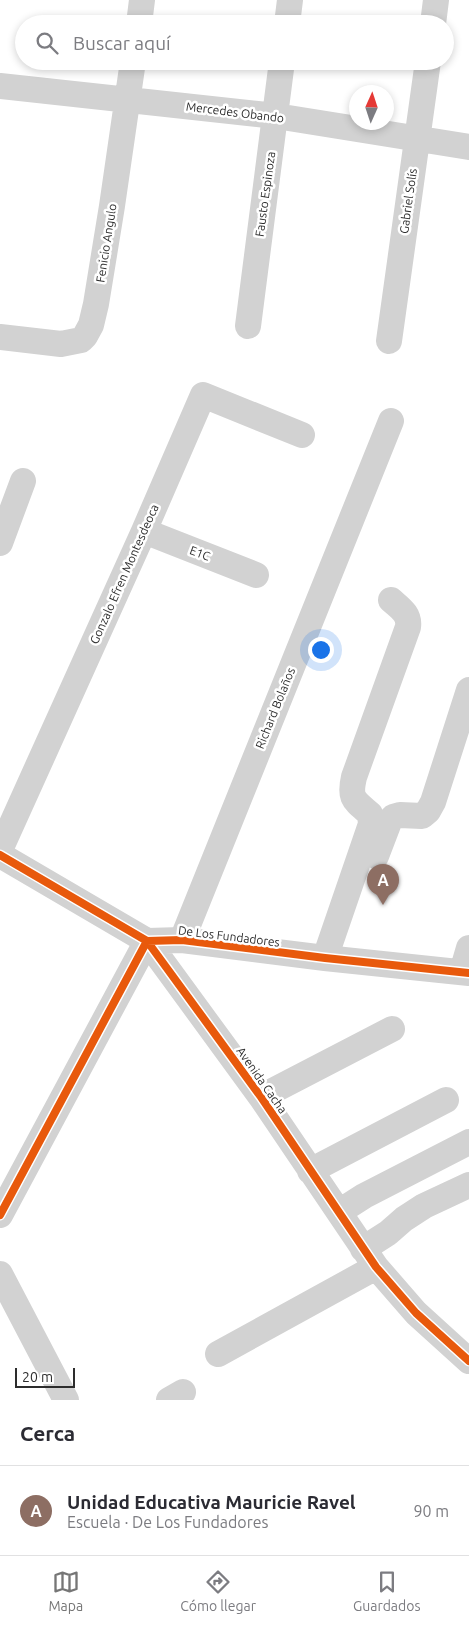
<!DOCTYPE html>
<html lang="es">
<meta charset="utf-8">
<style>
body{margin:0;font-family:Ubuntu,sans-serif;background:#f2f2f3;color:#2b2b33}
.compass{position:absolute;left:349px;top:85px;width:45px;height:45px;border-radius:50%;background:#fff;box-shadow:0 2px 8px #0003;rotate:3deg}
.scale{position:absolute;left:15px;bottom:12px;width:60px;box-sizing:border-box;padding-left:5px;border:2px solid #2d2d2d;border-top:0;font-size:14px;line-height:18px;white-space:nowrap;color:#2d2d2d;-webkit-text-stroke:4px #fff;paint-order:stroke}
.you{position:absolute;left:320px;top:649px;width:18px;height:18px;margin:-12px;border:4px solid #fff;border-radius:50%;background:#1a73e8;box-shadow:0 0 0 8px #1a73e833}
.badge{display:grid;place-items:center;width:32px;height:32px;border-radius:50%;background:#767676;color:#fff;font-size:16px;font-weight:700}
.pin{position:absolute;translate:-50% -41px;filter:drop-shadow(0 1px 2px #0008)}
.pin::after{content:'';position:absolute;top:26px;width:18px;height:15px;background:inherit;clip-path:polygon(0 0,100% 0,50% 100%)}
.list{margin:0;padding:0;list-style:none}
h2{display:flex;justify-content:space-between;align-items:center;height:65px;margin:0;padding:0 20px;font-size:21px}
h2 small{font-size:16px;font-weight:400;color:#7c7c81}
.list li{display:grid;grid-template-columns:32px 1fr auto;gap:15px;align-items:center;box-sizing:border-box;height:90px;padding:0 20px;border-top:1px solid #e1e1e2}
.list b{display:block;font-size:19px;white-space:nowrap}
.list p{margin:0;font-size:16px;white-space:nowrap;color:#7c7c81}
.list em{font-size:16px;font-style:normal;color:#7c7c81}
.icon{flex:none;width:28px;height:28px;fill:none;stroke:currentColor;stroke-width:2;stroke-linecap:round;stroke-linejoin:round}
.map{position:relative;flex:none;width:469px;height:1400px;overflow:hidden}
.search{position:absolute;background:#fff;box-shadow:0 2px 8px #0003;left:15px;right:15px;top:15px;height:55px;display:flex;align-items:center;gap:12px;box-sizing:border-box;padding:0 18px;border-radius:28px;color:#7c7c81;font-size:19px}
.sheet{height:155px;background:#fff}
nav{display:flex;justify-content:space-around;align-items:center;box-sizing:border-box;height:70px;border-top:1px solid #e1e1e2;background:#fff;font-size:14px;color:#7c7c81}
nav a{display:grid;justify-items:center;gap:2px}
nav .on{color:#767676}
.map>svg:first-child{display:block}
</style>
<div class="map">
<svg width="469" height="1400" viewBox="0 0 469 1400">
<rect width="100%" height="100%" fill="#fff"/>
<g fill="none" stroke-linecap="round" stroke-linejoin="round">
<path stroke="#d2d2d2" stroke-width="26" d="M 139,24 L 142,0
M 287,24 L 290,0
M 433,24 L 436,0
M 0,86 L 276,116 L 469,147
M 248,326 L 282,61
M 0,337 L 61,344 L 81,340 L 85,336 L 91,325 L 96,304 L 112,206 L 133,61
M 389,341 L 428,61
M 144,531 L 256,575
M 0,543 L 23,481
M 0,850 L 144,531 L 203,395 L 302,435
M 0,855 L 147,941 L 261,1097 L 376,1267 L 416,1313 L 469,1361
M 376,856 L 389,822 L 393,817 L 400,815 L 422,816 L 428,811 L 433,802 L 469,690
M 182,940 L 391,421
M 325,958 L 371,824 L 370,814 C 354,800 349,799 354,777 L 408,627 C 410,614 400,608 391,600
M 462,972 L 469,948
M 261,1097 L 392,1029
M 310,1171 L 446,1100
M 339,1212 L 364,1196 L 469,1142
M 0,1215 L 147,941 L 182,940 L 325,958 L 469,973
M 363,1249 L 388,1233 L 404,1219 L 424,1206 L 469,1185
M 0,1274 L 66,1400
M 218,1354 L 376,1267
M 169,1400 L 183,1392"/>
<g stroke="#fff" stroke-width="11">
<path id="cycleway" d="M 0,855 L 147,941 L 261,1097 L 376,1267 L 416,1313 L 469,1361
M 0,1215 L 147,941 L 182,940 L 325,958 L 469,973"/>
</g>
<use href="#cycleway" stroke="#e8590c" stroke-width="8"/>
</g>
<g text-anchor="middle" dominant-baseline="central" stroke-width="5" stroke-linejoin="round" paint-order="stroke">
<g font-size="12" fill="#2d2d2d" stroke="#fff">
<text transform="translate(235 112) rotate(7)">Mercedes Obando</text>
<text transform="translate(265 194) rotate(-82)">Fausto Espinoza</text>
<text transform="translate(408 201) rotate(-82)">Gabriel Solís</text>
<text transform="translate(106 243) rotate(-81)">Fenicio Angulo</text>
<text transform="translate(200 553) rotate(21)">E1C</text>
<text transform="translate(124 574) rotate(-66)">Gonzalo Efren Montesdeoca</text>
<text transform="translate(275 708) rotate(-68)">Richard Bolaños</text>
<text transform="translate(229 936) rotate(7)">De Los Fundadores</text>
<text transform="translate(262 1080) rotate(55)">Avenida Cacha</text>
</g>
</g>
</svg>
<svg class="compass" viewBox="-18 -18 36 36"><path d="M0-13l5 13h-10z" fill="#e53935"/><path d="M0 13l5-13h-10z" fill="#7c7c81"/></svg>
<div class="scale">20 m</div>
<div class="you"></div>
<div class="pin badge" style="left:383px;top:905px;background:#8d6e63">A</div>
<div class="search"><svg class="icon" aria-label="search" viewBox="0 0 24 24"><circle cx="10" cy="10" r="6"/><path d="M15 15l6 6"/></svg>Buscar aquí</div>
</div>
<section class="sheet">
<h2>Cerca<small></small></h2>
<ul class="list">
<li><span class="badge" style="background:#8d6e63">A</span><div><b>Unidad Educativa Mauricie Ravel</b><p>Escuela · De Los Fundadores</p></div><em>90 m</em></li>
</ul>
</section>
<nav>
<a class="on"><svg class="icon" aria-label="map" viewBox="0 0 24 24"><path d="M3 6l6-2 6 2 6-2v14l-6 2-6-2-6 2zM9 4v14M15 6v14"/></svg>Mapa</a>
<a><svg class="icon" aria-label="directions" viewBox="0 0 24 24"><path d="M12 3l9 9-9 9-9-9zM9 14v-3h6M13 9l2 2-2 2"/></svg>Cómo llegar</a>
<a><svg class="icon" aria-label="saved" viewBox="0 0 24 24"><path d="M7 4h10v16l-5-4-5 4z"/></svg>Guardados</a>
</nav>
